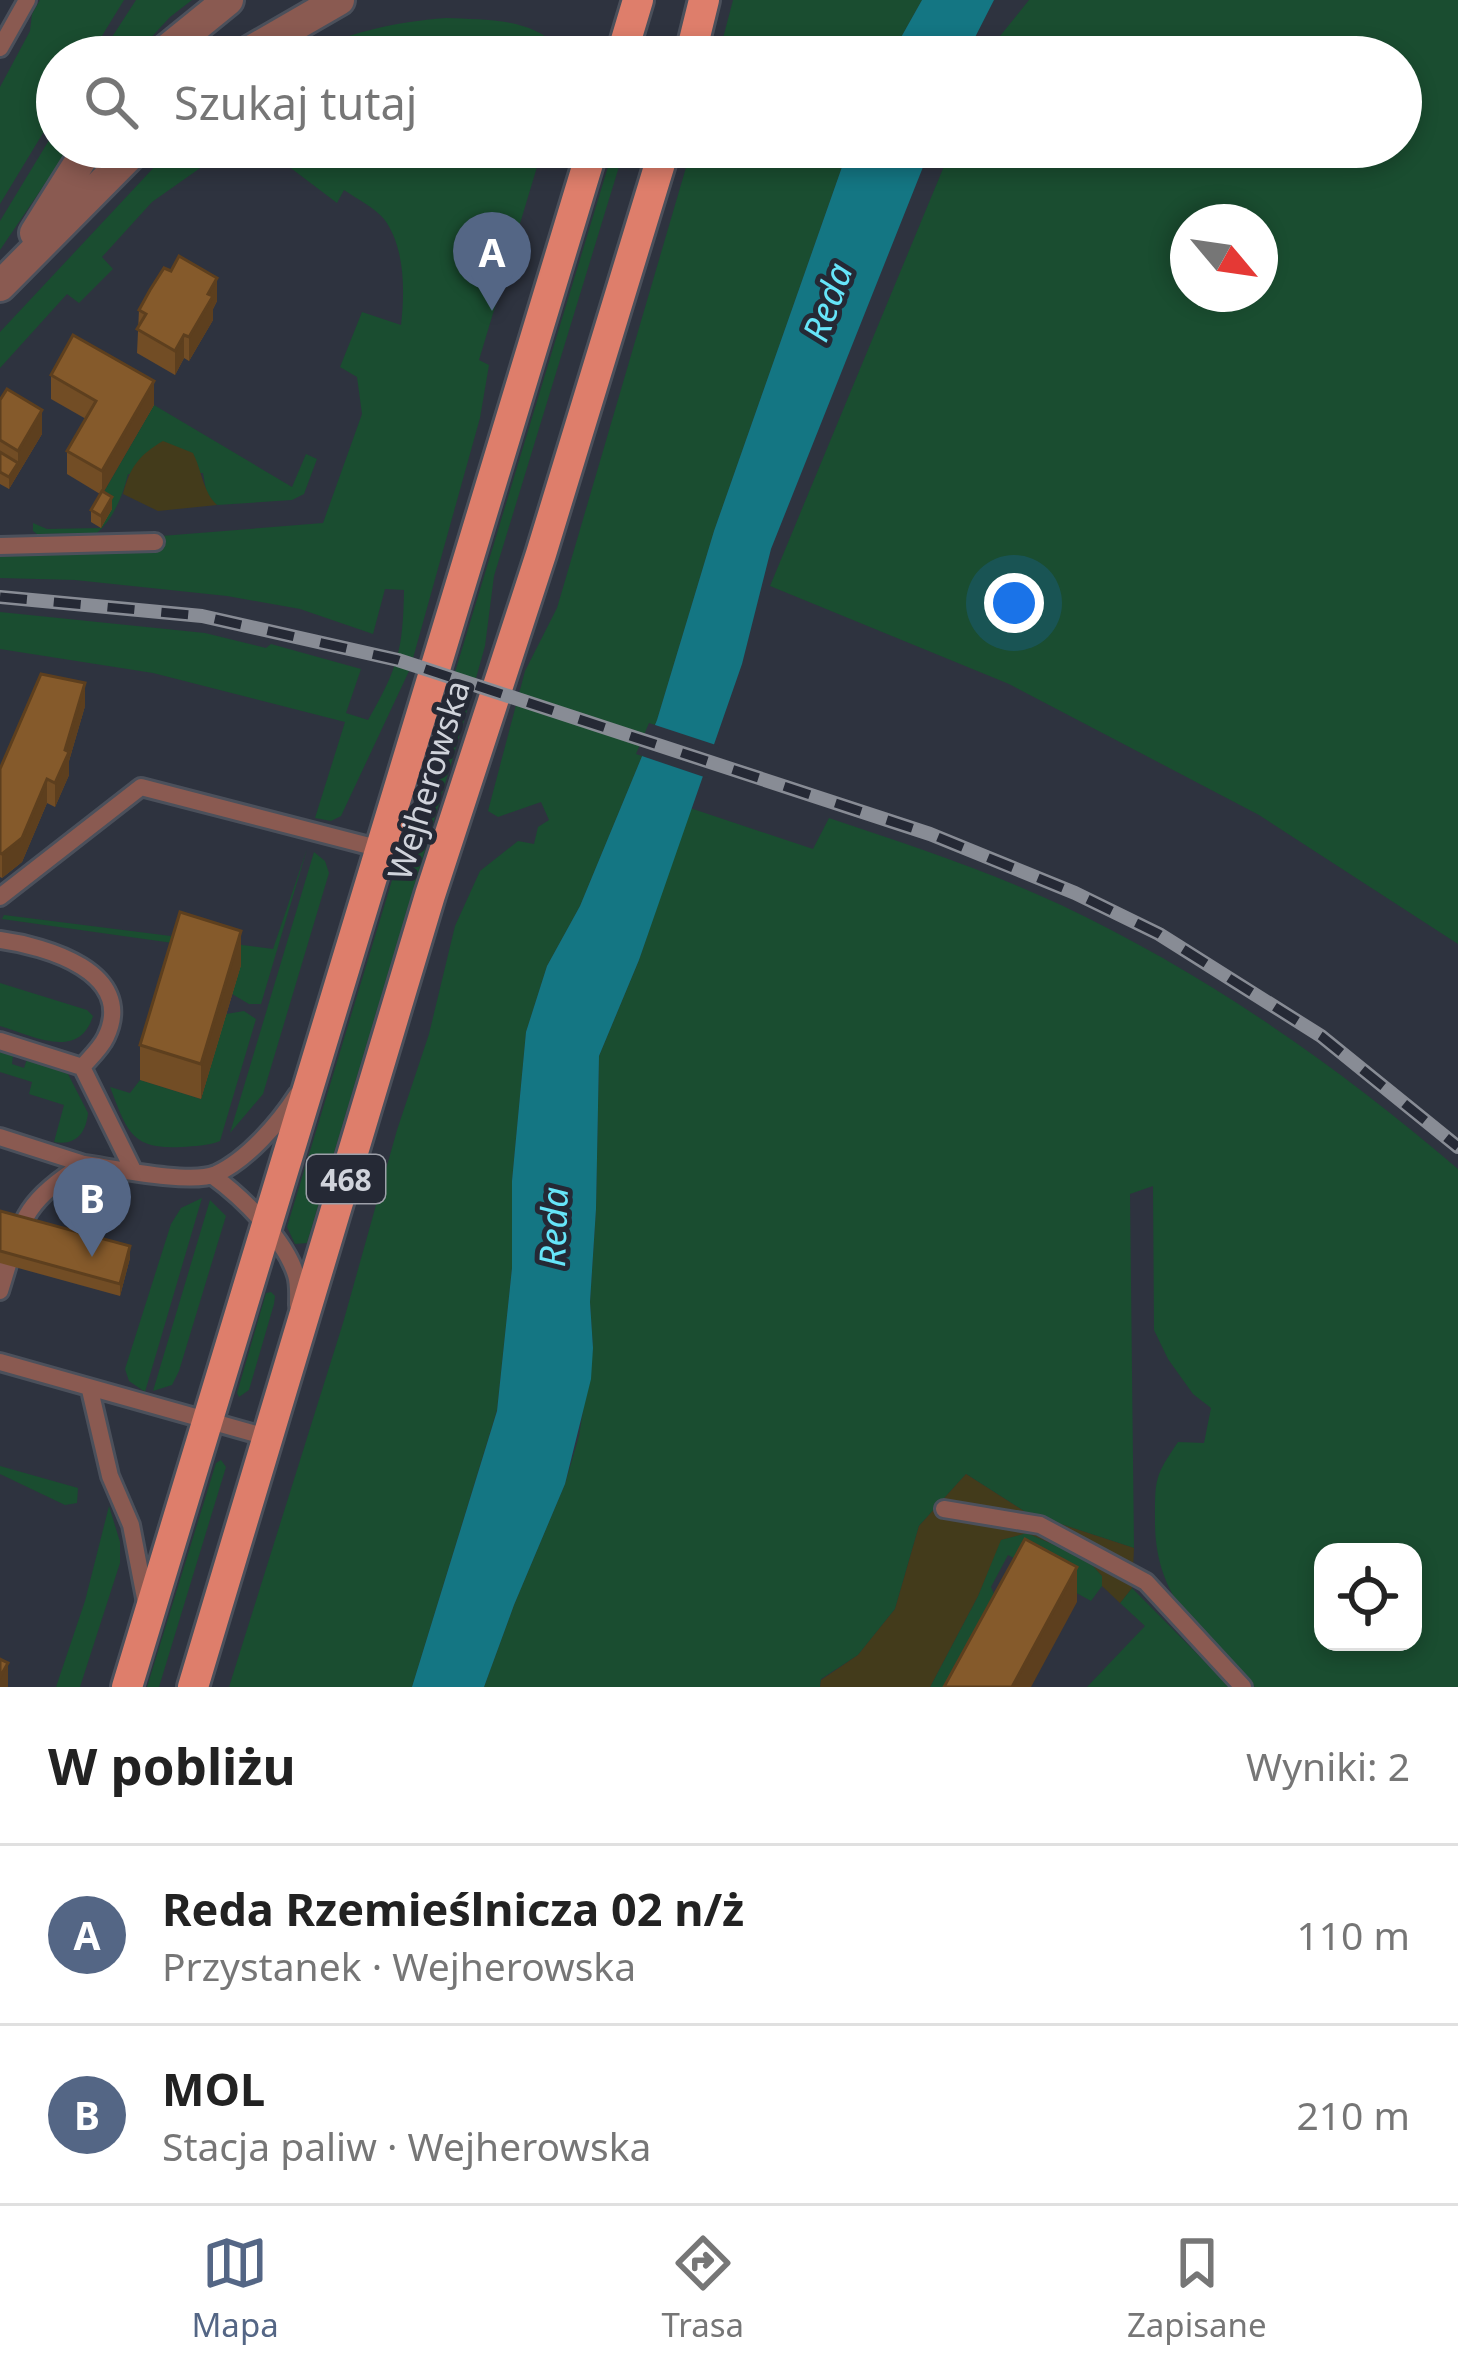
<!DOCTYPE html>
<html lang="pl">
<meta charset="utf-8">
<style>
body{margin:0;font-family:"Noto Sans",sans-serif;background:#f6f6f6;color:#222}
.controls{position:absolute;right:36px;bottom:36px;display:grid;overflow:hidden;border-radius:24px;box-shadow:0 6px 18px #0003}
.controls button{width:108px;height:108px;display:grid;place-items:center;padding:0;border:0;border-bottom:3px solid #e0e0e0;background:#fff;color:#222;font:60px sans-serif}
.compass{position:absolute;left:1170px;top:204px;width:108px;height:108px;border-radius:50%;background:#fff;box-shadow:0 6px 18px #0003;rotate:119deg}
.you{position:absolute;left:1014px;top:603px;width:42px;height:42px;margin:-30px;border:9px solid #fff;border-radius:50%;background:#1a73e8;box-shadow:0 0 0 18px #1a73e833}
.badge{display:grid;place-items:center;width:78px;height:78px;border-radius:50%;background:#546685;color:#fff;font-size:39px;font-weight:700}
.pin{position:absolute;translate:-50% -99px;filter:drop-shadow(0 3px 6px #0008)}
.pin::after{content:'';position:absolute;top:63px;width:42px;height:36px;background:inherit;clip-path:polygon(0 0,100% 0,50% 100%)}
.list{margin:0;padding:0;list-style:none}
h2{display:flex;justify-content:space-between;align-items:center;height:156px;margin:0;padding:0 48px;font-size:51px}
h2 small{font-size:39px;font-weight:400;color:#767676}
.list li{display:grid;grid-template-columns:78px 1fr auto;gap:36px;align-items:center;box-sizing:border-box;height:180px;padding:0 48px;border-top:3px solid #e0e0e0}
.list b{display:block;font-size:45px;white-space:nowrap}
.list p{margin:0;font-size:39px;white-space:nowrap;color:#767676}
.list em{font-size:39px;font-style:normal;color:#767676}
.icon{flex:none;width:66px;height:66px;fill:none;stroke:currentColor;stroke-width:2;stroke-linecap:round;stroke-linejoin:round}
.map{position:relative;flex:none;width:1458px;height:1687px;overflow:hidden}
.search{position:absolute;background:#fff;box-shadow:0 6px 18px #0003;left:36px;right:36px;top:36px;height:132px;display:flex;align-items:center;gap:30px;box-sizing:border-box;padding:0 42px;border-radius:66px;color:#767676;font-size:45px}
.sheet{height:516px;background:#fff}
nav{display:flex;justify-content:space-around;align-items:center;box-sizing:border-box;height:168px;border-top:3px solid #e0e0e0;background:#fff;font-size:33px;color:#767676}
nav a{display:grid;justify-items:center;gap:6px}
nav .on{color:#546685}
.map>svg:first-child{display:block}
</style>
<div class="map">
<svg width="1458" height="1687" viewBox="0 0 1458 1687">
<rect width="100%" height="100%" fill="#2e333f"/>
<path fill="#1a4d30" fill-rule="evenodd" d="M 40,0 L 124,0 L 89,57 L 57,57 L 57,110 L 0,204 L 0,87 L 30,31 L 32,14 Z
M 136,0 L 192,0 L 170,17 L 133,57 L 99,57 Z
M 733,0 L 922,0 L 890,57 L 718,57 Z
M 1029,0 L 1458,0 L 1458,944 L 1259,815 L 1009,684 L 770,586 L 952,147 L 1401,147 L 1401,57 L 989,57 L 996,41 ZM 1260,222 L 1260,294 L 1188,294 L 1188,222 Z
M 446,18 C 488,20 541,17 565,57 L 301,57 C 346,32 395,22 446,18 Z
M 57,127 L 57,147 L 70,147 L 0,250 L 0,221 Z
M 173,147 L 230,147 L 152,202 L 102,257 L 113,269 L 79,303 L 67,294 L 0,368 L 0,332 Z
M 263,147 L 543,147 L 479,360 L 489,365 L 480,418 L 410,669 L 341,816 L 331,821 L 315,818 L 345,722 L 153,673 L 0,649 L 0,612 L 205,633 L 266,648 L 271,644 L 361,669 L 346,713 L 368,720 C 398,668 403,650 404,590 L 385,589 L 373,634 L 300,609 L 227,596 L 75,580 L 0,578 L 0,555 L 160,545 L 161,536 L 323,523 L 362,414 L 357,377 L 340,367 L 362,312 L 401,325 C 405,291 405,247 384,219 C 374,207 357,199 344,190 L 337,203 Z
M 614,147 L 625,147 L 494,576 L 485,646 L 466,714 L 307,1243 L 295,1244 L 287,1227 Z
M 692,147 L 849,147 L 714,531 L 657,720 L 580,906 L 547,966 L 526,1032 L 512,1181 L 512,1268 L 497,1410 L 412,1687 L 229,1687 L 343,1323 L 397,1130 L 429,1034 L 455,926 L 480,871 L 518,841 L 534,844 L 538,827 L 549,820 L 541,802 L 498,817 L 488,811 L 525,671 L 557,608 Z
M 154,405 L 292,487 L 306,454 L 317,459 L 304,494 L 292,500 L 217,505 L 207,496 L 203,473 L 128,474 C 123,495 114,518 97,533 L 37,534 L 33,531 L 33,523 L 47,529 L 101,528 L 102,495 Z
M 690,808 L 813,849 L 829,818 C 907,844 986,870 1061,905 C 1205,973 1338,1066 1458,1169 L 1458,1687 L 1255,1687 C 1202,1634 1154,1600 1155,1519 C 1155,1478 1155,1476 1178,1442 L 1204,1443 L 1211,1408 L 1193,1394 L 1168,1359 L 1154,1330 L 1153,1186 L 1130,1194 L 1134,1548 L 1027,1513 L 966,1474 L 919,1526 L 895,1609 L 858,1655 L 821,1679 L 820,1687 L 484,1687 L 514,1605 L 565,1484 L 579,1436 L 593,1348 L 590,1302 L 596,1209 L 599,1056 L 639,960 ZM 1323,1552 L 1413,1552 L 1413,1642 L 1323,1642 Z
M 307,849 L 261,1004 L 249,1004 L 232,994 L 180,944 L 2,919 L 4,915 L 273,949 Z
M 314,852 L 325,861 L 329,873 L 263,1094 L 230,1133 Z
M 0,983 L 87,1010 L 93,1016 C 79,1061 33,1036 0,1026 Z
M 244,1011 L 256,1019 L 220,1141 C 207,1146 195,1146 182,1147 C 130,1150 127,1130 110,1087 L 130,1093 L 140,1080 L 201,1099 L 226,1014 Z
M 0,1052 L 13,1056 L 12,1064 L 24,1068 L 27,1059 L 68,1074 L 88,1113 C 86,1133 76,1146 54,1142 L 64,1105 L 29,1094 L 32,1082 L 0,1072 Z
M 202,1198 L 145,1392 L 129,1381 L 125,1369 L 171,1224 L 181,1208 Z
M 210,1200 L 226,1216 L 179,1371 L 172,1385 L 153,1391 Z
M 271,1292 L 275,1296 L 274,1304 L 249,1390 L 239,1397 L 237,1393 L 266,1293 Z
M 221,1460 L 226,1467 L 159,1687 L 147,1687 L 216,1463 Z
M 0,1466 L 78,1488 L 77,1503 L 65,1505 L 0,1474 Z
M 109,1506 L 120,1542 L 120,1563 L 80,1687 L 56,1687 L 85,1601 Z
M 1027,1533 L 1087,1559 L 1102,1576 L 1102,1586 L 1091,1601 L 1008,1555 L 991,1587 L 1000,1607 L 953,1687 L 930,1687 L 978,1596 L 1000,1540 Z
M 1132,1588 L 1225,1682 L 1228,1687 L 1087,1687 L 1145,1626 L 1120,1603 Z"/>
<path fill="#433b1b" d="M 163,441 L 193,453 C 202,471 203,492 217,505 L 158,511 L 123,494 C 130,467 139,455 163,441 Z
M 966,1474 L 1027,1513 L 1134,1548 L 1132,1588 L 1120,1603 L 1102,1586 L 1102,1576 L 1087,1559 L 1027,1533 L 1001,1540 L 978,1596 L 930,1687 L 820,1687 L 821,1680 L 858,1655 L 895,1609 L 919,1526 Z"/>
<path fill="#147683" d="M 922,0 L 994,0 L 965,57 L 890,57 Z
M 849,147 L 931,147 L 771,549 L 742,664 L 639,960 L 599,1056 L 596,1209 L 590,1302 L 593,1348 L 591,1379 L 565,1484 L 514,1605 L 484,1687 L 412,1687 L 497,1411 L 512,1268 L 512,1181 L 526,1032 L 547,966 L 580,906 L 657,720 L 714,531 Z"/>
<path fill="#2e333f" d="M 649,723 L 719,746 L 707,778 L 636,754 Z"/>
<g fill="none" stroke-linecap="round" stroke-linejoin="round">
<g stroke="#4b505b" stroke-width="22">
<path id="service" d="M 0,48 L 27,0
M 0,546 L 155,542
M 0,897 L 141,787 L 381,849
M 0,940 C 45,946 137,972 106,1037 C 101,1048 90,1058 82,1067 L 134,1172
M 0,1041 L 82,1067
M 0,1137 L 84,1164
M 213,1176 C 242,1197 285,1239 296,1275 C 299,1284 298,1296 298,1305
M 0,1291 C 21,1224 20,1203 84,1164 C 113,1168 190,1185 216,1174 C 247,1160 279,1123 297,1095
M 0,1362 L 270,1438
M 90,1390 L 110,1476 L 131,1525 L 146,1603
M 944,1509 L 1040,1525 L 1146,1582 L 1243,1687"/>
</g>
<g stroke="#4b505b" stroke-width="36">
<path id="tertiary" d="M 158,57 L 228,0
M 240,57 L 339,0
M 35,233 L 89,147
M 0,286 L 138,147"/>
</g>
<g stroke="#4b505b" stroke-width="36">
<path id="primary" d="M 621,57 L 638,0
M 690,57 L 704,0
M 127,1687 L 593,147
M 193,1687 L 430,895 L 541,554 L 665,147"/>
</g>
<use href="#service" stroke="#8a5a51" stroke-width="16"/>
<use href="#tertiary" stroke="#8a5a51" stroke-width="30"/>
<use href="#primary" stroke="#de7e6b" stroke-width="30"/>
<g stroke="#888c95" stroke-width="14">
<path id="rail" d="M 0,597 L 202,616 L 398,660 L 930,834 L 1075,893 L 1159,934 L 1321,1036 L 1458,1147"/>
</g>
<use href="#rail" stroke="#252935" stroke-width="9" stroke-dasharray="27" stroke-linecap="butt"/>
</g>
<path fill="#724d25" d="M 217,301 L 213,309 L 213,320 L 189,361 L 184,358 L 175,375 L 137,353 L 139,310 Z
M 51,375 L 154,405 L 103,492 L 112,509 L 101,528 L 91,522 L 91,510 L 100,494 L 67,474 L 67,451 L 86,419 L 51,399 Z
M 0,400 L 42,434 L 9,489 L 0,484 Z
M 85,706 L 69,761 L 69,775 L 55,807 L 47,803 L 22,862 L 2,878 L 0,877 L 0,769 Z
M 241,965 L 201,1099 L 140,1080 L 140,1045 Z
M 0,1211 L 130,1258 L 120,1296 L 0,1263 Z"/>
<path fill="#5d3f1e" d="M 217,278 L 217,301 L 213,309 L 213,320 L 189,361 L 189,337 Z
M 184,335 L 184,358 L 175,375 L 175,351 Z
M 154,381 L 154,405 L 102,495 L 102,471 Z
M 42,410 L 42,434 L 9,489 L 9,477 L 18,463 L 18,451 Z
M 112,497 L 112,509 L 101,528 L 101,516 Z
M 85,683 L 85,706 L 69,761 L 69,775 L 55,807 L 55,783 Z
M 47,779 L 47,803 L 22,862 L 2,878 L 2,854 Z
M 241,931 L 241,965 L 201,1099 L 201,1064 Z
M 130,1246 L 130,1258 L 120,1296 L 120,1284 Z
M 1077,1567 L 1077,1602 L 1031,1687 L 1012,1687 Z
M 8,1663 L 8,1687 L 0,1687 L 0,1677 Z"/>
<path fill="#855a2b" stroke="#5d3f1e" stroke-width="3" d="M 179,256 L 217,278 L 208,294 L 213,296 L 189,337 L 184,335 L 175,351 L 137,329 L 146,314 L 139,310 L 150,290 L 164,268 L 171,271 Z
M 73,335 L 154,381 L 102,471 L 67,451 L 96,401 L 51,375 Z
M 7,389 L 42,410 L 18,451 L 0,440 L 0,400 Z
M 0,452 L 18,463 L 9,477 L 0,472 Z
M 102,491 L 112,497 L 101,516 L 91,510 Z
M 41,674 L 85,683 L 65,750 L 69,752 L 55,783 L 47,779 L 22,838 L 2,854 L 0,853 L 0,769 Z
M 180,912 L 241,931 L 201,1064 L 140,1045 Z
M 0,1211 L 130,1246 L 120,1284 L 0,1251 Z
M 1025,1539 L 1077,1567 L 1012,1687 L 944,1687 Z
M 0,1659 L 8,1663 L 0,1677 Z"/>
<g text-anchor="middle" dominant-baseline="central" stroke-width="10" stroke-linejoin="round" paint-order="stroke">
<rect fill="#252935" stroke="#9da0a9" stroke-width="3" x="307" y="1155" width="78" height="48" rx="9"/>
<g font-size="30" font-weight="bold" fill="#d0d3db">
<text x="346" y="1179">468</text>
</g>
<g font-size="33" fill="#d0d3db" stroke="#252935">
<text transform="translate(428 780) rotate(-73)">Wejherowska</text>
</g>
<g font-size="36" font-style="italic" fill="#66e5f9" stroke="#252935">
<text transform="translate(827 302) rotate(-70)">Reda</text>
<text transform="translate(553 1227) rotate(-88)">Reda</text>
</g>
</g>
</svg>
<div class="controls">
<button><svg class="icon" aria-label="locate" viewBox="0 0 24 24"><circle cx="12" cy="12" r="6"/><path d="M12 2v4M12 18v4M2 12h4M18 12h4"/></svg></button>
</div>
<svg class="compass" viewBox="-18 -18 36 36"><path d="M0-13l5 13h-10z" fill="#e53935"/><path d="M0 13l5-13h-10z" fill="#767676"/></svg>
<div class="you"></div>
<div class="pin badge" style="left:492px;top:311px">A</div>
<div class="pin badge" style="left:92px;top:1257px">B</div>
<div class="search"><svg class="icon" aria-label="search" viewBox="0 0 24 24"><circle cx="10" cy="10" r="6"/><path d="M15 15l6 6"/></svg>Szukaj tutaj</div>
</div>
<section class="sheet">
<h2>W pobliżu<small>Wyniki: 2</small></h2>
<ul class="list">
<li><span class="badge">A</span><div><b>Reda Rzemieślnicza 02 n/ż</b><p>Przystanek · Wejherowska</p></div><em>110 m</em></li>
<li><span class="badge">B</span><div><b>MOL</b><p>Stacja paliw · Wejherowska</p></div><em>210 m</em></li>
</ul>
</section>
<nav>
<a class="on"><svg class="icon" aria-label="map" viewBox="0 0 24 24"><path d="M3 6l6-2 6 2 6-2v14l-6 2-6-2-6 2zM9 4v14M15 6v14"/></svg>Mapa</a>
<a><svg class="icon" aria-label="directions" viewBox="0 0 24 24"><path d="M12 3l9 9-9 9-9-9zM9 14v-3h6M13 9l2 2-2 2"/></svg>Trasa</a>
<a><svg class="icon" aria-label="saved" viewBox="0 0 24 24"><path d="M7 4h10v16l-5-4-5 4z"/></svg>Zapisane</a>
</nav>
